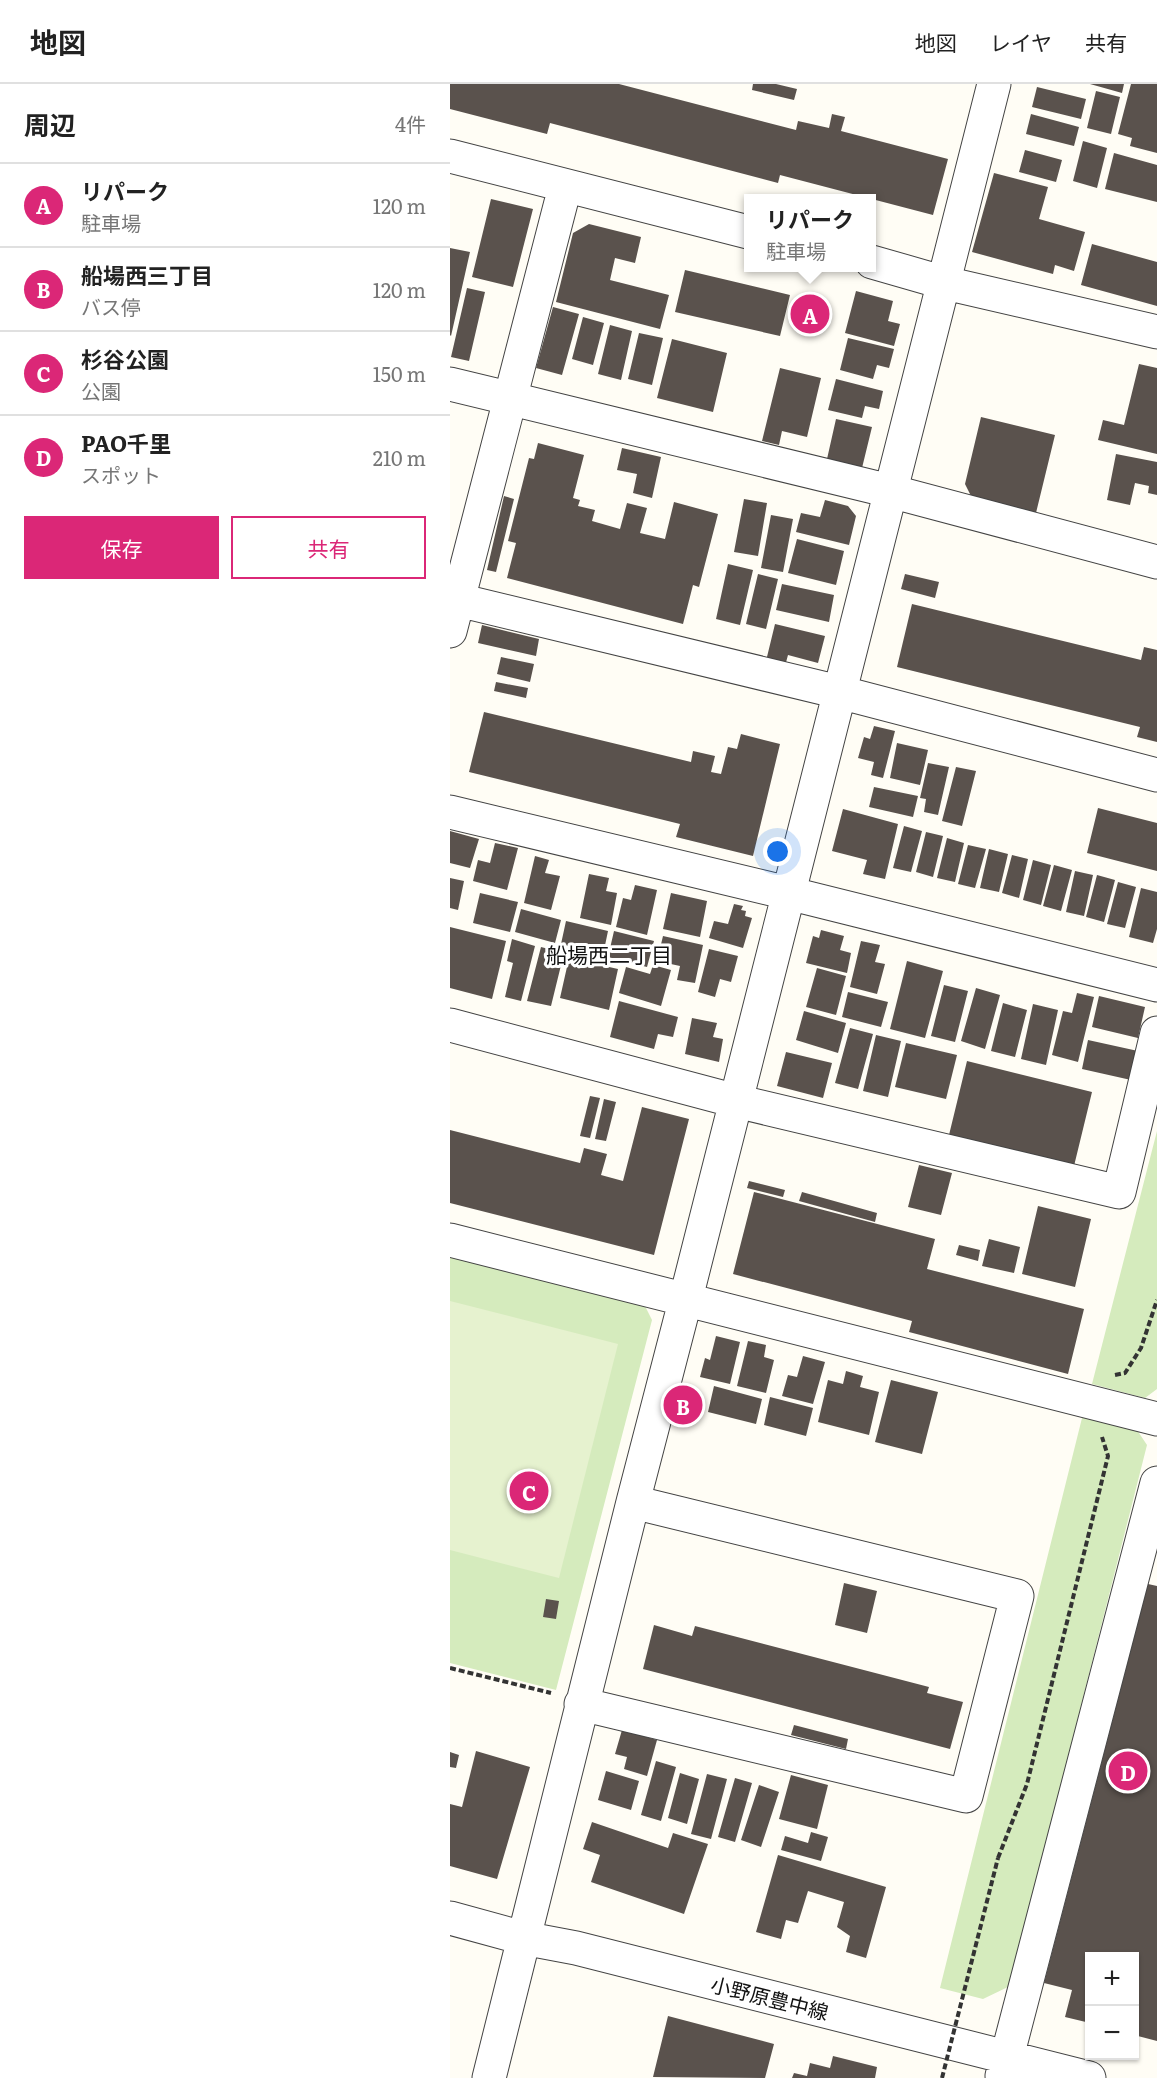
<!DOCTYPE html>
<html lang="ja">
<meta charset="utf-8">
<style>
body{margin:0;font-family:Literata,"Noto Sans JP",serif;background:#f6f6f6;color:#222}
.controls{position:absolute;right:18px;bottom:18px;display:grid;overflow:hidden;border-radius:0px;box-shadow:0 2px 4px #0004}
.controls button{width:54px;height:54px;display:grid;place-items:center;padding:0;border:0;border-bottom:2px solid #e0e0e0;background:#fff;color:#222;font:30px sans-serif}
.you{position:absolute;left:328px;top:768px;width:21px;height:21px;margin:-15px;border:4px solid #fff;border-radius:50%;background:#1a73e8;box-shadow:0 0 0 9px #1a73e833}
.badge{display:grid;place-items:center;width:39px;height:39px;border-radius:50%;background:#db2777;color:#fff;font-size:20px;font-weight:700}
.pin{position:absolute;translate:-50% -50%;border:3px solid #fff;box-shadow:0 2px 6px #0006}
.popup{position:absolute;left:294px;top:110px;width:132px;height:78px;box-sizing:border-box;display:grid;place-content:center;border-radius:0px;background:#fff;filter:drop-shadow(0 2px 4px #0005);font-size:20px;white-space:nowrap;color:#767676}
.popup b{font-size:22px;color:#222}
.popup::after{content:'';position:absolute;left:50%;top:100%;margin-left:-12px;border:12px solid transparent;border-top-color:#fff}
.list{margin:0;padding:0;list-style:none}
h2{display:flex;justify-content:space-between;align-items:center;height:78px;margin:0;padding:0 24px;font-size:26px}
h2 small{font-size:20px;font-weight:400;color:#767676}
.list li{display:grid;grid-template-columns:39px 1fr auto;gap:18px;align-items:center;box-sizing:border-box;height:84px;padding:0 24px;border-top:2px solid #e0e0e0}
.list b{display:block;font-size:22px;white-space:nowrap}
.list p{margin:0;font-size:20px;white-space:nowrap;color:#767676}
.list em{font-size:20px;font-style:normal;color:#767676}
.actions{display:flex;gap:12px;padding:18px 24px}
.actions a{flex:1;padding:14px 0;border:2px solid #db2777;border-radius:0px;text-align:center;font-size:21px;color:#db2777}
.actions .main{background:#db2777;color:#fff}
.map{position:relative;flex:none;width:707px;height:1994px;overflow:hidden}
header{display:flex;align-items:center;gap:36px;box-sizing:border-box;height:84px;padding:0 30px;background:#fff;border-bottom:2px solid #e0e0e0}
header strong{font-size:28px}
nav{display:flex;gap:33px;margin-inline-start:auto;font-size:21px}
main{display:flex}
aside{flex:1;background:#fff}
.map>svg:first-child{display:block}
</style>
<header>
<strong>地図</strong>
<nav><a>地図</a><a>レイヤ</a><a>共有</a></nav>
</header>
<main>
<aside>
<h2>周辺<small>4件</small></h2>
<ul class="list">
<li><span class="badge">A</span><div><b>リパーク</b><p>駐車場</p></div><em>120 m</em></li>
<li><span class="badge">B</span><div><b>船場西三丁目</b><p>バス停</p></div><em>120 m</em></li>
<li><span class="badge">C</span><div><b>杉谷公園</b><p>公園</p></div><em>150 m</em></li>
<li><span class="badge">D</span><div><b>PAO千里</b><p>スポット</p></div><em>210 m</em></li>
</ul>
<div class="actions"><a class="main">保存</a><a>共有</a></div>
</aside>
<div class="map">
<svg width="707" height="1994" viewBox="0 0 707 1994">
<rect width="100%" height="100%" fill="#fffdf5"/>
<path fill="#d5ebbd" d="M 707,1047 L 707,1305 L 695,1314 L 642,1300 Z
M 0,1169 L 193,1218 L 202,1236 L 106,1606 L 0,1579 Z
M 633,1330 L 685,1343 L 697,1361 L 560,1902 L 533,1915 L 490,1904 Z"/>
<path fill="#e6f2cf" d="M 0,1217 L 168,1260 L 109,1494 L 0,1466 Z"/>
<path fill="#5a524d" d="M 0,0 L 169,0 L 346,46 L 348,37 L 379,44 L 382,30 L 395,33 L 391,47 L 498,75 L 483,131 L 330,91 L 328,99 L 100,39 L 97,50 L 0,25 Z
M 303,0 L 326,0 L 347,5 L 344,16 L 302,6 Z
M 640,0 L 674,0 L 672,9 Z
M 681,0 L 707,0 L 707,69 L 680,62 L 682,54 L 668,50 Z
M 587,3 L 636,15 L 631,35 L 582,23 Z
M 646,7 L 670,13 L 661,50 L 637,44 Z
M 581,30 L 629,43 L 624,62 L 576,50 Z
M 633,57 L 657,64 L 647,104 L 623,97 Z
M 575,66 L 612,76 L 606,98 L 569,88 Z
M 664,69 L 707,81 L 707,118 L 655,105 Z
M 544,89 L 598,103 L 589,135 L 635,148 L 624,187 L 605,181 L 603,190 L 522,168 Z
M 41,115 L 83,125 L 63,203 L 22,193 Z
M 139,140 L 191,153 L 185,179 L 165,174 L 160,196 L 219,211 L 210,245 L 106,218 L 123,149 Z
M 642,160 L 707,178 L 707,222 L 631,201 Z
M 0,164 L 20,168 L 1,252 L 0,251 Z
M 235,186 L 340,211 L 330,252 L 225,228 Z
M 17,204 L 35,208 L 19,277 L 1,273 Z
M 406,207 L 443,217 L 438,237 L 450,240 L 444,262 L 395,249 Z
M 103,223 L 129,230 L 112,291 L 86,284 Z
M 133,233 L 154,239 L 143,281 L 122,275 Z
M 160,241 L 182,247 L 171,296 L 148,290 Z
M 189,249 L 213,254 L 202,301 L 178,295 Z
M 398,254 L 444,265 L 439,284 L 427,281 L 423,295 L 390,286 Z
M 222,255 L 277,269 L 263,328 L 207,314 Z
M 689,280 L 707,284 L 707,370 L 648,356 L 653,336 L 674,341 Z
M 330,284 L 371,294 L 357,353 L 332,347 L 329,361 L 312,357 Z
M 386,295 L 433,307 L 429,325 L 415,322 L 412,334 L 378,326 Z
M 531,333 L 605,351 L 585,433 L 524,418 L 515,400 Z
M 386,335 L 422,343 L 412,384 L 377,375 Z
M 88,359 L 134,371 L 123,414 L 130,416 L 128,422 L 145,426 L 142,437 L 170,445 L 177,419 L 197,424 L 190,449 L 215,455 L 224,418 L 268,430 L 249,503 L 243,501 L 233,540 L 57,494 L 66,459 L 58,457 L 79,374 L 84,375 Z
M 172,364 L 211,373 L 202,414 L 183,409 L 187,390 L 167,386 Z
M 666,370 L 707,378 L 707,411 L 698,409 L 699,402 L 685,399 L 680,421 L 657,416 Z
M 54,412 L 64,415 L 46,488 L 37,486 Z
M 294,415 L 317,419 L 308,472 L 284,468 Z
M 375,416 L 398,422 L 406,432 L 399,461 L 346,448 L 351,429 L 370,433 Z
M 321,431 L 343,435 L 333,488 L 311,484 Z
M 347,455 L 394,467 L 386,501 L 338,489 Z
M 278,480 L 303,486 L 290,541 L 266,535 Z
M 308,490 L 328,495 L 316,545 L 296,540 Z
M 455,490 L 489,498 L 485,514 L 451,505 Z
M 332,500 L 384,511 L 379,538 L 326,526 Z
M 462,520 L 691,576 L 694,563 L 707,566 L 707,658 L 687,653 L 690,643 L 447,583 Z
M 325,540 L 375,552 L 368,579 L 338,571 L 335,582 L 316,577 Z
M 32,541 L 89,555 L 86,572 L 28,559 Z
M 51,573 L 84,580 L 80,598 L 47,590 Z
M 46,598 L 78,604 L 76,614 L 44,607 Z
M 34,628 L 241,678 L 243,667 L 265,672 L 261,688 L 271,690 L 278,663 L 287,665 L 291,650 L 330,660 L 303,772 L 226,753 L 230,740 L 19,688 Z
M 424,642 L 445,647 L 433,694 L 421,691 L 424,678 L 408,674 L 414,653 L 420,655 Z
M 447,659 L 478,666 L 470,701 L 440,694 Z
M 478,679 L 499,683 L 488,731 L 474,728 L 476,715 L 470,714 Z
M 506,683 L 526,687 L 512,742 L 492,737 Z
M 424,703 L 468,712 L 463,733 L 419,723 Z
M 648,724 L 707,739 L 707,787 L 637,769 Z
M 393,725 L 448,740 L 435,795 L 413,790 L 417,776 L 382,767 Z
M 454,742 L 472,747 L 461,788 L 443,784 Z
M 0,747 L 29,755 L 20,784 L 0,779 Z
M 476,748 L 493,752 L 483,793 L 466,788 Z
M 497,754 L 514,759 L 505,798 L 487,794 Z
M 45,759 L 68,764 L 57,806 L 23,797 L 28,776 L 40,779 Z
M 518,761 L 536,765 L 525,804 L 508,800 Z
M 539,765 L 558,770 L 549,808 L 530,804 Z
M 562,771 L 578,775 L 569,814 L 552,809 Z
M 85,772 L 99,776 L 95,789 L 110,792 L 101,826 L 74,819 Z
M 583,776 L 601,781 L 591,821 L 573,816 Z
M 604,781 L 622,786 L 611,827 L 593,822 Z
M 625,787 L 643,791 L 634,832 L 616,828 Z
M 139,790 L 159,794 L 156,807 L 167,809 L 161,841 L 130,834 Z
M 647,791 L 665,796 L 654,838 L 636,833 Z
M 0,794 L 14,797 L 8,826 L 0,824 Z
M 668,798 L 686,803 L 675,844 L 657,840 Z
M 185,801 L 207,806 L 197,851 L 166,843 L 173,814 L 181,816 Z
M 691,804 L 707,808 L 707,845 L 703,859 L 679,853 Z
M 30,809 L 68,818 L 60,848 L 23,839 Z
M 221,809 L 257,817 L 250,853 L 213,845 Z
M 284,820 L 293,822 L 291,826 L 296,827 L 295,832 L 302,834 L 293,864 L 259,854 L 264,837 L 278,840 Z
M 71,825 L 111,836 L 105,859 L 65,848 Z
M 116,837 L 158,847 L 153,871 L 111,860 Z
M 0,843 L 56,857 L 42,915 L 0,904 Z
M 371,846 L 394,852 L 390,866 L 401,869 L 397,889 L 356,879 L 363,852 L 369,854 Z
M 164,847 L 204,857 L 197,883 L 158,873 Z
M 213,852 L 253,861 L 245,899 L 227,896 L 230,882 L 207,877 Z
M 62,855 L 85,862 L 71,917 L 55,913 L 63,879 L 57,877 Z
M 411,857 L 430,861 L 425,878 L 435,880 L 427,910 L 400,903 Z
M 91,863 L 114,869 L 101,922 L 77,917 Z
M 259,865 L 288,872 L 281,898 L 270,895 L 265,913 L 248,908 Z
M 119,874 L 168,885 L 159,926 L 110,914 Z
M 457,877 L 493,887 L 475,954 L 440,945 Z
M 203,881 L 221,886 L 211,922 L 169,909 L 176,883 L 200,890 Z
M 367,884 L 396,892 L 386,931 L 356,923 Z
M 494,901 L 518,907 L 505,958 L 481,952 Z
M 526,904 L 550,911 L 535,965 L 511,957 Z
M 398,908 L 438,918 L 431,943 L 392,933 Z
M 627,909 L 644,913 L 628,978 L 602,971 L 613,927 L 622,929 Z
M 649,912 L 695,923 L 688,954 L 642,943 Z
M 169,917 L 228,933 L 223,953 L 208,950 L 204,965 L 160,953 Z
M 553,919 L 577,926 L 565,973 L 541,967 Z
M 583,920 L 608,926 L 596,981 L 571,975 Z
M 354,927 L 396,939 L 388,969 L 346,956 Z
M 242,934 L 267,939 L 263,953 L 273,955 L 269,978 L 235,970 Z
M 400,944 L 423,950 L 408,1005 L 385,999 Z
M 426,951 L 451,957 L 438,1013 L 413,1007 Z
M 638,956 L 688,967 L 681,996 L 632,985 Z
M 456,959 L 507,971 L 496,1015 L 445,1003 Z
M 336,968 L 382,979 L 373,1014 L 327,1002 Z
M 517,977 L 642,1008 L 624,1082 L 499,1051 Z
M 140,1012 L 150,1014 L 140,1054 L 130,1052 Z
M 154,1015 L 166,1018 L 156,1057 L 145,1055 Z
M 192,1023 L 239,1035 L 204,1171 L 0,1119 L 0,1046 L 130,1079 L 134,1064 L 157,1070 L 151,1091 L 173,1097 Z
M 469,1081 L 502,1089 L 491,1131 L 458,1123 Z
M 299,1097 L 335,1106 L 333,1113 L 297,1104 Z
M 304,1108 L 485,1155 L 477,1185 L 634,1225 L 618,1290 L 459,1248 L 462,1237 L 283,1190 Z
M 352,1108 L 427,1129 L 425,1138 L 349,1117 Z
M 588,1122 L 641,1135 L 625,1203 L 572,1190 Z
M 539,1155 L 570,1163 L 564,1189 L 532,1182 Z
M 509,1161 L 530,1166 L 528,1177 L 506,1171 Z
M 266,1252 L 290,1258 L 280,1300 L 250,1293 L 255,1274 L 260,1276 Z
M 298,1257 L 316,1261 L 314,1273 L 324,1276 L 316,1309 L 287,1302 Z
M 353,1272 L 375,1278 L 363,1320 L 332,1312 L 338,1291 L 347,1293 Z
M 396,1287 L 413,1292 L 410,1303 L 429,1308 L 419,1351 L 368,1338 L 378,1296 L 393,1300 Z
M 441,1296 L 488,1308 L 472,1370 L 425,1358 Z
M 264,1302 L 312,1315 L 306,1340 L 258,1328 Z
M 320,1313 L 363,1324 L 356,1352 L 314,1341 Z
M 394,1499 L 427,1507 L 417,1549 L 385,1541 Z
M 698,1500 L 707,1502 L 707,1957 L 684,1951 L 684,1872 L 640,1872 L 640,1939 L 615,1933 L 622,1906 L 594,1899 Z
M 96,1515 L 109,1517 L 106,1535 L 93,1533 Z
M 204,1541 L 242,1552 L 245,1542 L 479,1603 L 477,1609 L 513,1618 L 500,1665 L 193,1585 Z
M 344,1641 L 398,1655 L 396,1665 L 341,1651 Z
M 172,1646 L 207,1656 L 197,1692 L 174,1685 L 177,1673 L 165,1670 Z
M 26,1667 L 80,1683 L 47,1795 L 0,1782 L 0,1720 L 12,1723 Z
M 0,1668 L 9,1671 L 6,1684 L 0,1683 Z
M 206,1677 L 226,1683 L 211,1737 L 191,1731 Z
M 156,1687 L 189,1697 L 181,1726 L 148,1716 Z
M 230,1689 L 249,1695 L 237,1740 L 218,1734 Z
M 257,1690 L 277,1695 L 261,1755 L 241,1750 Z
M 341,1691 L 378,1701 L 367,1745 L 329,1735 Z
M 285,1694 L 302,1699 L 285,1758 L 268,1753 Z
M 309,1701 L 329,1708 L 311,1763 L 291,1756 Z
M 142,1738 L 218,1764 L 223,1749 L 258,1760 L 234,1830 L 141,1798 L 150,1771 L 133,1765 Z
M 361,1748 L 378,1753 L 371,1777 L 331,1766 L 335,1752 L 358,1759 Z
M 328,1771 L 436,1803 L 416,1874 L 396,1868 L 400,1852 L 387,1843 L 394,1818 L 358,1807 L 348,1839 L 336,1836 L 331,1855 L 306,1848 Z
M 218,1932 L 324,1960 L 315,1994 L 203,1993 Z
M 383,1972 L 427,1983 L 425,1994 L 342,1994 L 344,1989 L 357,1992 L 360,1979 L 380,1984 Z"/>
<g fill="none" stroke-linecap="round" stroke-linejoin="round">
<g stroke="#444" stroke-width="35">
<path id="minor" d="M 0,72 L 298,148
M 422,178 L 495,199 L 707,248
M 0,300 L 440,407 L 707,478
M 0,514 L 389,608 L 707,691
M 0,547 L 115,103
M 0,728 L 338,809 L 707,901
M 0,941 L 286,1017 L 669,1108 L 707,949
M 0,1156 L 707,1335
M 131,1620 L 516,1712 L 567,1512 L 183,1418
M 0,1834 L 73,1854 L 126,1864 L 639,1994
M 552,1992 L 707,1399
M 39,1994 L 183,1418 L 236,1214 L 544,0"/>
</g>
<path stroke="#333" stroke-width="4" stroke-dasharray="6 3" stroke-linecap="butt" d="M 665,1291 L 675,1289 L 691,1264 L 707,1216
M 0,1584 L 101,1609
M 548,1774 L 577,1700 L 658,1372 L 652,1353"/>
<use href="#minor" stroke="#fff" stroke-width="33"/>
<path stroke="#333" stroke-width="4" stroke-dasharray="6 3" stroke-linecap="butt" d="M 492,1994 L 548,1774"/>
</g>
<g text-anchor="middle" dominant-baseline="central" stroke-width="6" stroke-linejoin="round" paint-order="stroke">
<g font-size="20" fill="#111" stroke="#fff">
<text transform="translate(320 1913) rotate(14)">小野原豊中線</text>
</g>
<g font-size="21" fill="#111" stroke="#fff">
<text x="159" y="869">船場西二丁目</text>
</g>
</g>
</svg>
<div class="controls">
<button>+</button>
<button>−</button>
</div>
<div class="you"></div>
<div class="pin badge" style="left:360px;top:230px">A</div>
<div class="popup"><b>リパーク</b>駐車場</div>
<div class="pin badge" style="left:233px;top:1321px">B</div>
<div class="pin badge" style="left:79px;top:1407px">C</div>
<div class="pin badge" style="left:678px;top:1687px">D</div>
</div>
</main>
